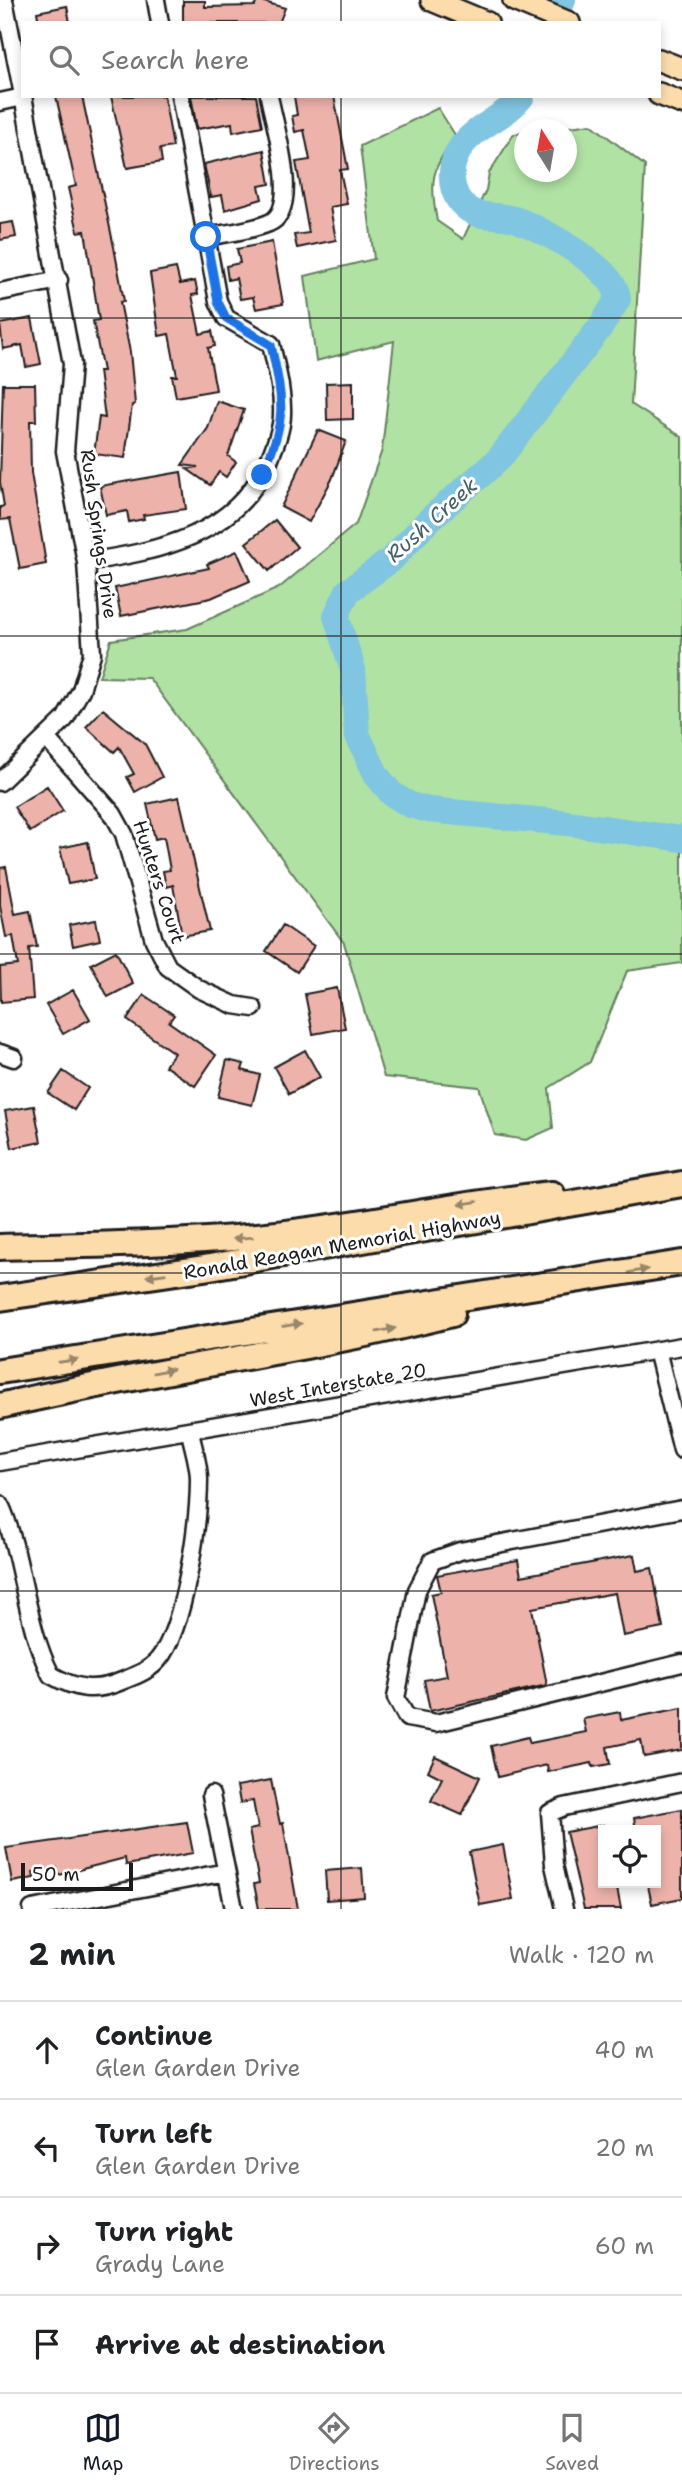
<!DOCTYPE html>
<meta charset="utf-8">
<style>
body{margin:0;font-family:"Shantell Sans",sans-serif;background:#f2f2f2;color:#202124}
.controls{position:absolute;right:21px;bottom:21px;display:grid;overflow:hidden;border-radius:0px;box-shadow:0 4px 10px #0003}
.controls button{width:63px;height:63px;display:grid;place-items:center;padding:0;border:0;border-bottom:2px solid #e0e0e0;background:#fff;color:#202124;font:35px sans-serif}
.compass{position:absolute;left:514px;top:119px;width:63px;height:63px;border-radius:50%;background:#fff;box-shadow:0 4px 10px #0003;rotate:349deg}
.scale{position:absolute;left:21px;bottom:18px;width:112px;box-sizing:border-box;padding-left:7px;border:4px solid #1c1c1c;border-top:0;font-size:19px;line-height:24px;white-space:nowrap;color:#1c1c1c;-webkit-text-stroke:5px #fff;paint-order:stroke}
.stop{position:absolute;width:21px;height:21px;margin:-16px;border:5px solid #1a73e8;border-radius:50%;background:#fff}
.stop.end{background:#1a73e8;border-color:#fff;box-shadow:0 2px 7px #0008}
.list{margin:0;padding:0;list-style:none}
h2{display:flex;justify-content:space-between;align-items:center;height:91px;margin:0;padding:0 28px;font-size:30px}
h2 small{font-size:23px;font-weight:400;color:#757577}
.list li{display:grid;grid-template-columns:46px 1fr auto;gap:21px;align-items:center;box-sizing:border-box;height:98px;padding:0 28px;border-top:2px solid #e0e0e0}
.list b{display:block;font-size:26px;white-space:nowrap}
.list p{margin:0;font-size:23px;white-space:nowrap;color:#757577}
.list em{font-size:23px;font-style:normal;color:#757577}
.icon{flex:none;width:38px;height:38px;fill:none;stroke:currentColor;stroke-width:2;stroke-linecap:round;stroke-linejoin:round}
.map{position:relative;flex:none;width:682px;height:1909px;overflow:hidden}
.search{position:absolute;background:#fff;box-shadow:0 4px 10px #0003;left:21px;right:21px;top:21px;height:77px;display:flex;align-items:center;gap:18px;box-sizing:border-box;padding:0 24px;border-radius:0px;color:#757577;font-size:26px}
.sheet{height:483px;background:#fff}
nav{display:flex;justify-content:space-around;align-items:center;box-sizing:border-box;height:98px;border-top:2px solid #e0e0e0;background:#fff;font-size:19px;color:#757577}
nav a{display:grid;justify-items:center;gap:4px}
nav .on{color:#111827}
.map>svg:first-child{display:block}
</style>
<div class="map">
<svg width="682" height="1909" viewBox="0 0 682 1909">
<rect width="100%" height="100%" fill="#fff"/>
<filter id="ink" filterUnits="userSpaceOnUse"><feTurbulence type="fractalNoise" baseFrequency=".0143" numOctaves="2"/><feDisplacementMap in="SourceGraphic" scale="14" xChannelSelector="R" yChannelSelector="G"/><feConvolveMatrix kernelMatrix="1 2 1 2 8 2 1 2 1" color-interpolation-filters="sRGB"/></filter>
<g filter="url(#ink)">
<path fill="#afe2a3" stroke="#667f60" stroke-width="2" d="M 438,108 L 457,138 C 430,165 430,185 437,221 L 463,239 L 486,190 L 489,173 L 514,134 L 524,133 L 524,172 L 566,172 L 566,130 L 555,129 L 591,124 L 645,166 L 631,404 L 682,437 L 682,963 L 627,971 L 590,1062 L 549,1088 L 553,1128 L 526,1140 L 495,1135 L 479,1087 L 384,1077 L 344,943 L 149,678 L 99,677 L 111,640 L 187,629 L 279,588 L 356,524 L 382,450 L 394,341 L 316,361 L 305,276 L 374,259 L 360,146 Z"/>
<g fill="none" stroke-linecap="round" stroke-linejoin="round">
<path stroke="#80c5e1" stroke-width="26" d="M 553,23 L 563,0
M 522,96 C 505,119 472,126 458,152 C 446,173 451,206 478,214 C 492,217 506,215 520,221 C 546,232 617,269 618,299 L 601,326 L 499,459 L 430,519 L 392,559 L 348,591 L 336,616 L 353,670 L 357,734 L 377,776 L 392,794 L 410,805 L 429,810 L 568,823 L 682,839"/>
</g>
<path fill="#edb3aa" stroke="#1c1c1c" stroke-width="2" d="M 257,0 L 285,8 L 279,23 L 183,23 L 183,1 L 205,1 L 205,7 L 255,6 Z
M 67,6 L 70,23 L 39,23 L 37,12 Z
M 56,96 L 82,96 L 114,247 L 124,301 L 120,302 L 130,352 L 135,404 L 132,405 L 125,458 L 94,454 L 99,417 L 105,418 L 99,371 L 103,371 L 93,321 L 99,320 L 85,231 L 78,232 L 68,188 L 76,186 Z
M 111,96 L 164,96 L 173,147 L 160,149 L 162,162 L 127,168 Z
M 191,96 L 256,96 L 262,126 L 233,132 L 232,123 L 197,129 Z
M 294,96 L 334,96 L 348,169 L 340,170 L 347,204 L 330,207 L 336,240 L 297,248 L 294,235 L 309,233 L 296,162 L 310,160 L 304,130 L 295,132 L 292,116 L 297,115 Z
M 264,150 L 270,184 L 259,186 L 262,199 L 225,210 L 222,195 L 211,197 L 204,164 Z
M 13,222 L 16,237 L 0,240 L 0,224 Z
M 272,242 L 283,304 L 256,309 L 253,297 L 240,299 L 236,278 L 228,280 L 226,266 L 240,263 L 237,249 Z
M 176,268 L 180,284 L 195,281 L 198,294 L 192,295 L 200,334 L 212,331 L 215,346 L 208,348 L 216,390 L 176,397 L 172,376 L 177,376 L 169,334 L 159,336 L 150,273 Z
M 32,318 L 41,364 L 26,367 L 22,345 L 3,349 L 0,324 Z
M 353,382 L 353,419 L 327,420 L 326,383 Z
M 3,384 L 35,384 L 36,421 L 30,421 L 31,473 L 46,564 L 20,569 L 10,519 L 0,520 L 0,507 L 4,506 L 0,482 Z
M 217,401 L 244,410 L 228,456 L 236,462 L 226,477 L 219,472 L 210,485 L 187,469 L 198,467 L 182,465 L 208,428 Z
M 318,430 L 346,441 L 332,479 L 309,522 L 281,507 Z
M 181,472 L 186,509 L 143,515 L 144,519 L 129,522 L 127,511 L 106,515 L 100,486 Z
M 275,520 L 297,547 L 269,571 L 246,543 Z
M 237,551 L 250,581 L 211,598 L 121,616 L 115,588 L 209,568 L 207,564 Z
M 103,709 L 145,744 L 162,777 L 135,792 L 127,777 L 134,774 L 119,747 L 114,752 L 86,727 Z
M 47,786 L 63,811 L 30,832 L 14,807 Z
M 179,797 L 210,931 L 182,936 L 173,885 L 166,887 L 163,871 L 170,870 L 164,837 L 155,839 L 147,804 Z
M 88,842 L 95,879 L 68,884 L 60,848 Z
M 6,867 L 15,914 L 30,911 L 37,947 L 29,948 L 33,999 L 1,1002 L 0,967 L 18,965 L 13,936 L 6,937 L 0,906 L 0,868 Z
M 96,920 L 100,940 L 73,946 L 69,925 Z
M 283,925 L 314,946 L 297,972 L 266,951 Z
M 116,951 L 133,984 L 108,997 L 91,964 Z
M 337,988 L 345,1028 L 313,1034 L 305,994 Z
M 73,990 L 90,1019 L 63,1034 L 46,1005 Z
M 144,995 L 174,1015 L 169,1022 L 216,1055 L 195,1086 L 165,1066 L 174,1053 L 127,1020 Z
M 305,1050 L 320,1077 L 289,1094 L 274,1067 Z
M 227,1060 L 244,1064 L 242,1070 L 260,1075 L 252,1105 L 218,1097 Z
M 63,1071 L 88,1088 L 74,1110 L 48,1093 Z
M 34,1106 L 41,1142 L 12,1148 L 5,1111 Z
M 634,1555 L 637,1571 L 652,1568 L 663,1628 L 623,1636 L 615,1593 L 532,1608 L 547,1685 L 430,1711 L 424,1680 L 447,1676 L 431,1594 L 441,1592 L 437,1575 L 518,1560 L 521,1576 Z
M 682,1708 L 682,1750 L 644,1757 L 641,1740 L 607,1747 L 610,1764 L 593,1767 L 592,1763 L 548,1772 L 547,1765 L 498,1777 L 491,1746 L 528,1737 L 530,1743 L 586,1732 L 583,1719 L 620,1712 L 621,1720 Z
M 435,1756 L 480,1777 L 462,1815 L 431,1801 L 442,1778 L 428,1771 Z
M 271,1780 L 280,1824 L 283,1823 L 298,1909 L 259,1909 L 254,1884 L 259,1883 L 249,1830 L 258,1828 L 253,1801 L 240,1803 L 237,1786 Z
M 682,1809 L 682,1898 L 652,1904 L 648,1886 L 656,1884 L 656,1830 L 636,1830 L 634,1818 Z
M 187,1822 L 193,1853 L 126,1865 L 125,1858 L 59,1875 L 57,1868 L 33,1872 L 34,1878 L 12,1882 L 6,1848 Z
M 603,1825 L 603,1883 L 616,1883 L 621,1909 L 584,1909 L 566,1832 Z
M 503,1845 L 513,1899 L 480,1905 L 469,1852 Z
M 362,1868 L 364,1897 L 327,1900 L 325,1871 Z"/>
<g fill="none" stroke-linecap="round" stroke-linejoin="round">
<g stroke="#1c1c1c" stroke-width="21">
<path id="minor" d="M 4,0 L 23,95
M 156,0 L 160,23
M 0,102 L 23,97
M 206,237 C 226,233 250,231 269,223 C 302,210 274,124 269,96
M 0,292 L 59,280
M 86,562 C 160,551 236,536 269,460 C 275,446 282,429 282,414 C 283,391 276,367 271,344 L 226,318 L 218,301 L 180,96
M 47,739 L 113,814 L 124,834 L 154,940 L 168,967 L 199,989 L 234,1005 L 253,1008
M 0,782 L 65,719 L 81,690 L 92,654 L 86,562 L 65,451 L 72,364 L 23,96
M 0,1053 L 14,1058
M 657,1350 L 682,1450
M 0,1462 L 682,1346
M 0,1504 C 24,1558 24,1622 51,1675 C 76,1689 94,1693 122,1681 C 134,1676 149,1671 158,1660 C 185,1628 199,1521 199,1479 C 199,1464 193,1447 190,1432
M 682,1509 L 460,1551 L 432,1561 L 417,1590 L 396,1698 L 407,1718 L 436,1723 L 682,1663
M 211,1795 L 234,1909
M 32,1909 L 226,1872
M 564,1909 L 554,1865 L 550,1813 L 564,1807 L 682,1782"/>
</g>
<g stroke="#1c1c1c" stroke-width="26">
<path id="major" d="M 432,0 L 487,23
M 514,0 L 569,23
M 659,60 L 682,69
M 659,94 L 682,103"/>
</g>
<g stroke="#1c1c1c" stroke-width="30">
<path id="highway" d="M 0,1247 C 89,1245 178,1244 267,1235 C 363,1226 457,1203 552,1194
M 0,1298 L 204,1268 L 682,1184
M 0,1371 L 682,1263
M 0,1406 C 150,1370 303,1352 452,1314"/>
</g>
<use href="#minor" stroke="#fff" stroke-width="16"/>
<use href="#major" stroke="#fddcac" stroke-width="21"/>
<use href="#highway" stroke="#fddcac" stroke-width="24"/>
</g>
<defs><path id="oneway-solid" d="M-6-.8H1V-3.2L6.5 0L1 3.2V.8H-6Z" transform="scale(1.75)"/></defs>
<g fill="#98866b">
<use href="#oneway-solid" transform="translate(468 1203) rotate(171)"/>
<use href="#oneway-solid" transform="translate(243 1238) rotate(175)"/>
<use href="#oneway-solid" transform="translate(638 1271) rotate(-10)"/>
<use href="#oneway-solid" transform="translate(156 1275) rotate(172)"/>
<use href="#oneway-solid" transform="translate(292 1325) rotate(-9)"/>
<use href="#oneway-solid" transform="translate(386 1330) rotate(-12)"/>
<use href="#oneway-solid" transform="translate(68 1361) rotate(-8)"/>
<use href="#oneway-solid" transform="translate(163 1371) rotate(-11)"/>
</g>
</g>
<g fill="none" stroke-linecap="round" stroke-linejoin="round" filter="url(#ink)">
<path stroke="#1a73e8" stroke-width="9" d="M 206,237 L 218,302 L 226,318 L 271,345 C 284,405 287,417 262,475"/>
</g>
<path fill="none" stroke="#1c1c1c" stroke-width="2" stroke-opacity="0.55" d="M 341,0 L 341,23M 341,96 L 341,1909M 0,318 L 682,318M 0,636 L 682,636M 0,954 L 682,954M 0,1273 L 682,1273M 0,1591 L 682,1591"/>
<g text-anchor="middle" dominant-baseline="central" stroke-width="6" stroke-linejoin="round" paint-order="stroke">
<g font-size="19" fill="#1c1c1c" stroke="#fff">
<text transform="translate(99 534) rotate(82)">Rush Springs Drive</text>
<text transform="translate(159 882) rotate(72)">Hunters Court</text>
<text transform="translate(342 1245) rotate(-10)">Ronald Reagan Memorial Highway</text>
<text transform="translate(338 1385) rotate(-10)">West Interstate 20</text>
</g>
<g font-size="21" font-style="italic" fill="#44606b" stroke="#fff">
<text transform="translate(432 520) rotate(-42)">Rush Creek</text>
</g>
</g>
</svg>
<div class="controls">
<button><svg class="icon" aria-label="locate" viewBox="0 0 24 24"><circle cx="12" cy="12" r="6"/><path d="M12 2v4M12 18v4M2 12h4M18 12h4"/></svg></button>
</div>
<svg class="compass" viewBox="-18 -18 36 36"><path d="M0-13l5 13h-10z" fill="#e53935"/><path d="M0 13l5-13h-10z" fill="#757577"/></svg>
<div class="scale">50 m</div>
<div class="stop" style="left:206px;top:237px"></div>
<div class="stop end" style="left:262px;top:475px"></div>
<div class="search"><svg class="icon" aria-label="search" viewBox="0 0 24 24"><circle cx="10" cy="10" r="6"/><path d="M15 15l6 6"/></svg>Search here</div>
</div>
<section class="sheet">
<h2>2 min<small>Walk · 120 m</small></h2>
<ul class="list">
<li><svg class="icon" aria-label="ahead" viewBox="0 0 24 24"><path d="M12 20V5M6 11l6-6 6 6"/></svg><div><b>Continue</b><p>Glen Garden Drive</p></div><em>40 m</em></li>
<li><svg class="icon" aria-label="left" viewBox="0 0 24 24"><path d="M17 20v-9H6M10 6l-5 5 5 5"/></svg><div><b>Turn left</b><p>Glen Garden Drive</p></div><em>20 m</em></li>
<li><svg class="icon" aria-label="right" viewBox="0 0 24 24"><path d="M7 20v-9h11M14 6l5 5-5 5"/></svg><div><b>Turn right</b><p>Grady Lane</p></div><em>60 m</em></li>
<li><svg class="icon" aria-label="arrive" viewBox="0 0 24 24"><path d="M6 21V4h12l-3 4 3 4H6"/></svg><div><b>Arrive at destination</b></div></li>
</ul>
</section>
<nav>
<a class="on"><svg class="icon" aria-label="map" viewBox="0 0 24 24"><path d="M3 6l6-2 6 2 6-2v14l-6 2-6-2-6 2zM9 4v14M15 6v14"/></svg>Map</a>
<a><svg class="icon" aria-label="directions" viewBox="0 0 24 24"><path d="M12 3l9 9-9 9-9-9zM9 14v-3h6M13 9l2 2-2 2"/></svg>Directions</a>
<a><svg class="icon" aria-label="saved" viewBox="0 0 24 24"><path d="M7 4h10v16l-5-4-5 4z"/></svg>Saved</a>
</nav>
